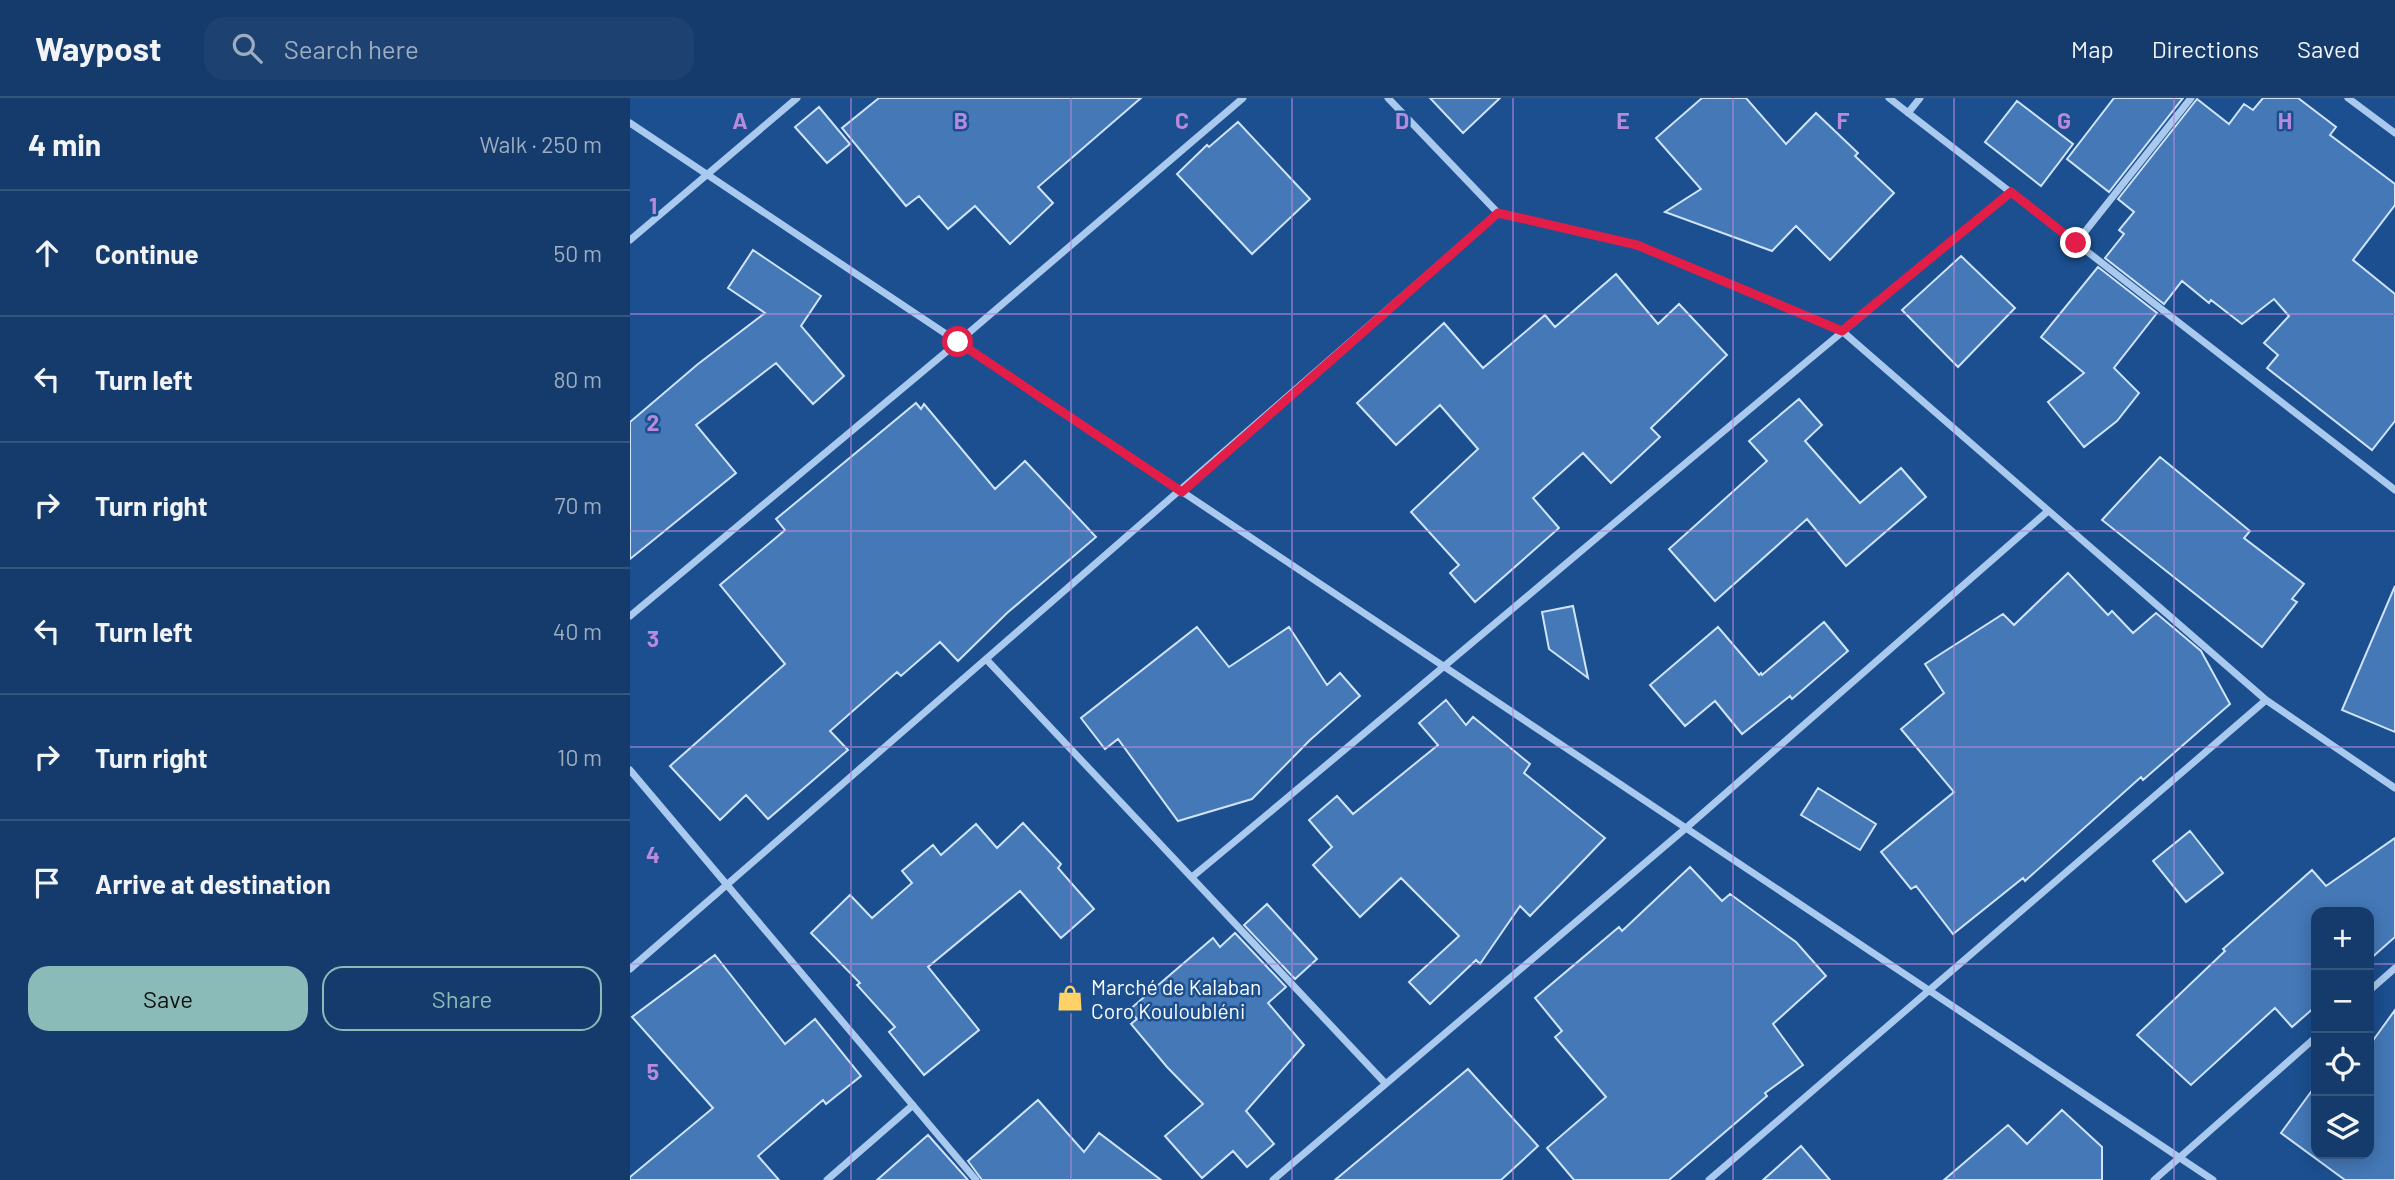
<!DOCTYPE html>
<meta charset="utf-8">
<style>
body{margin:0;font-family:Barlow,sans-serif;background:#1d4271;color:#f1f3f6}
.controls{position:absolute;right:21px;bottom:21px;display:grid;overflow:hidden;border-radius:14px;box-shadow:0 4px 18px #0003}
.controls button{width:63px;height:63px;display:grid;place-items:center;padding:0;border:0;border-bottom:2px solid #33557e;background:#143b6b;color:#f1f3f6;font:35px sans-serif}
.stop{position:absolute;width:21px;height:21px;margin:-16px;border:5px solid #e11d48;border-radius:50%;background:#fff}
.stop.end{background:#e11d48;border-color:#fff;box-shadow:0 2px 7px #0008}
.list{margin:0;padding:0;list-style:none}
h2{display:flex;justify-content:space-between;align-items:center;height:91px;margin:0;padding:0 28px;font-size:30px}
h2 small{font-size:23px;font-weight:400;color:#9dadc1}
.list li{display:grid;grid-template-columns:46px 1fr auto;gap:21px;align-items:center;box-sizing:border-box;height:126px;padding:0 28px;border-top:2px solid #33557e}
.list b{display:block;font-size:26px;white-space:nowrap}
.list em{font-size:23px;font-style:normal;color:#9dadc1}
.actions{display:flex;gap:14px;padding:21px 28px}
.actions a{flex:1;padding:16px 0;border:2px solid #8bbbb9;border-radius:21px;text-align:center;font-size:24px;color:#8bbbb9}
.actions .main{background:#8bbbb9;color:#111}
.icon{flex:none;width:38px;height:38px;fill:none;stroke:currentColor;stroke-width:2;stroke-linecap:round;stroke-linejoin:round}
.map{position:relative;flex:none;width:1765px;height:1082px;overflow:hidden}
header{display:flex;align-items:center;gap:42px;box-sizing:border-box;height:98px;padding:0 35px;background:#143b6b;border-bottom:2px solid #33557e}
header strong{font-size:33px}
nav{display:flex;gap:38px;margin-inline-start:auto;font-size:24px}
.search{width:490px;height:63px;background:#1d4271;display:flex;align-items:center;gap:18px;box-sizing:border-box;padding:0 24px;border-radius:21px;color:#9dadc1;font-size:26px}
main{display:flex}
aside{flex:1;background:#143b6b}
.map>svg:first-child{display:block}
</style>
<header>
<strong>Waypost</strong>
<div class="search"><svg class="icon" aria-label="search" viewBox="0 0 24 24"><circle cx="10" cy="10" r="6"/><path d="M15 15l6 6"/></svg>Search here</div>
<nav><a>Map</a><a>Directions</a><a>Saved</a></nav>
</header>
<main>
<aside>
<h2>4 min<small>Walk · 250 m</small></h2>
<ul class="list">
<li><svg class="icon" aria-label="ahead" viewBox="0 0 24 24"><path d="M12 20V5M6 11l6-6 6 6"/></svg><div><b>Continue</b></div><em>50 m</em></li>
<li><svg class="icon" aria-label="left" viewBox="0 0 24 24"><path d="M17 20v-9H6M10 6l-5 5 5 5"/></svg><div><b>Turn left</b></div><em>80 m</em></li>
<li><svg class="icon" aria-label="right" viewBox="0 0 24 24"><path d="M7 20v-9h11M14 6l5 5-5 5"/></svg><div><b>Turn right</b></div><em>70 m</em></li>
<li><svg class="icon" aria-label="left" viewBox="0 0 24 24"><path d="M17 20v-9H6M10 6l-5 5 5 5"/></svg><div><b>Turn left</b></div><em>40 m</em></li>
<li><svg class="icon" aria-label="right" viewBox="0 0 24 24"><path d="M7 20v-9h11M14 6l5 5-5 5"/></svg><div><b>Turn right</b></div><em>10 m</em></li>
<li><svg class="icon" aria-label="arrive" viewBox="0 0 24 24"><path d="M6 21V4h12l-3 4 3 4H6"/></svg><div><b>Arrive at destination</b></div></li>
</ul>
<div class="actions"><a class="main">Save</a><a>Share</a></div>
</aside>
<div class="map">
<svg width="1765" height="1082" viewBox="0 0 1765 1082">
<rect width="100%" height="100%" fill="#1b4f8f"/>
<path fill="#4478b7" stroke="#cfe3fa" stroke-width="2" d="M 249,0 L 511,0 L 408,89 L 423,105 L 380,146 L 345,108 L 318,131 L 289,98 L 276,108 L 212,30 Z
M 800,0 L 870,0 L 833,35 Z
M 1072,0 L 1116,0 L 1156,46 L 1186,15 L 1228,55 L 1225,58 L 1264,95 L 1200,162 L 1166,128 L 1142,153 L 1035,114 L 1071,91 L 1026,40 Z
M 1484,0 L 1553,0 L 1479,94 L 1437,61 Z
M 1633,0 L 1668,0 L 1706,29 L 1700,37 L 1765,86 L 1765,107 L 1723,162 L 1765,196 L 1765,323 L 1742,352 L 1637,270 L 1648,257 L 1634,245 L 1659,218 L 1644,201 L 1612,226 L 1581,202 L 1579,205 L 1552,183 L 1534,206 L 1475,160 L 1494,136 L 1489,132 L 1504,114 L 1488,101 L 1567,1 L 1599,26 L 1614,6 L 1623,12 Z
M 1387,3 L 1443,46 L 1411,88 L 1355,44 Z
M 189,9 L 220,46 L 197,65 L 165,29 Z
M 608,24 L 680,101 L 622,156 L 547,76 L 577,47 L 579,49 Z
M 123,152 L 191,198 L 171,228 L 214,278 L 183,306 L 146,265 L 66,327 L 106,375 L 0,461 L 0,324 L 68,266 L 135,215 L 98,190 Z
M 1331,158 L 1385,210 L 1328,269 L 1272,212 Z
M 1468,169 L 1527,215 L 1484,270 L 1509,295 L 1487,323 L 1454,349 L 1418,304 L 1454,275 L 1411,239 Z
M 986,176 L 1028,226 L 1049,206 L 1097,257 L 1021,330 L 1030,339 L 981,385 L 953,355 L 903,400 L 929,430 L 845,504 L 820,475 L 829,467 L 781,414 L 848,351 L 810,307 L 766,347 L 727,305 L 814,225 L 853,270 L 915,217 L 925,229 Z
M 1169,301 L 1192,327 L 1175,343 L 1230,405 L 1271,370 L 1296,399 L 1216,468 L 1177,421 L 1085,503 L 1039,451 L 1137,363 L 1119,343 Z
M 286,305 L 291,311 L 294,306 L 365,391 L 395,363 L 466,439 L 377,515 L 328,563 L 310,544 L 271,578 L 267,574 L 200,633 L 218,652 L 138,721 L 116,697 L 90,722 L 40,668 L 155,566 L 90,487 L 155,432 L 146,421 Z
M 1530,359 L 1620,433 L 1614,440 L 1674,486 L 1662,501 L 1667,504 L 1632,549 L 1472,422 Z
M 1438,475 L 1478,517 L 1482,513 L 1503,535 L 1526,515 L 1571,553 L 1600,606 L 1513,682 L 1511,679 L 1395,783 L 1393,780 L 1323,836 L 1286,788 L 1281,791 L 1251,754 L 1324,694 L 1271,631 L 1314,595 L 1295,566 L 1373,516 L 1384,527 Z
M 1765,488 L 1765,634 L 1712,612 Z
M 943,508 L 958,580 L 919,551 L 912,514 Z
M 1194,524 L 1218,553 L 1162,601 L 1160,598 L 1112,636 L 1085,603 L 1055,628 L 1020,587 L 1088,529 L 1129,577 L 1131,575 L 1132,577 Z
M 567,529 L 599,569 L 659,529 L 697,587 L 710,575 L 730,598 L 680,642 L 622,701 L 548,723 L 488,641 L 475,651 L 451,620 Z
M 816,602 L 836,627 L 843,619 L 900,666 L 894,675 L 975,740 L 900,818 L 890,808 L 850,866 L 846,862 L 800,906 L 779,884 L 829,838 L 771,780 L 730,819 L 683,767 L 702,749 L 679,722 L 707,698 L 723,716 L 808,647 L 789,625 Z
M 1188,690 L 1246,726 L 1230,752 L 1171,717 Z
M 393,725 L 431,766 L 428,770 L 464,811 L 431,840 L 390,793 L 298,869 L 349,932 L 294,977 L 259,934 L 265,929 L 227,887 L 230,885 L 181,835 L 220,797 L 242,820 L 282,785 L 272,773 L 303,747 L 311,757 L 346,726 L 367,750 Z
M 1560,733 L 1593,775 L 1556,804 L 1523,763 Z
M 1765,740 L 1765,839 L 1739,862 L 1739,814 L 1686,814 L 1686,908 L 1662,929 L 1645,910 L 1561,987 L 1507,937 L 1595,853 L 1593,851 L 1682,772 L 1696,788 Z
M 1060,769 L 1092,803 L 1100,796 L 1166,844 L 1196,878 L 1143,926 L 1173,967 L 1135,995 L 1137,998 L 1039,1082 L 944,1082 L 917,1050 L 976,999 L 925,939 L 932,933 L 905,900 L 989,829 L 992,833 Z
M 637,806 L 687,861 L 665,881 L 614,827 Z
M 605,835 L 656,889 L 638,905 L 674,947 L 616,1013 L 644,1046 L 617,1069 L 603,1053 L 572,1080 L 535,1038 L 573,1006 L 537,969 L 501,926 L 507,921 L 499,912 L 583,840 L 590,849 Z
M 85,857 L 155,946 L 185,921 L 231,978 L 196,1006 L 193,1002 L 128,1058 L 149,1082 L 0,1082 L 0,1079 L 83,1010 L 2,919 Z
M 1765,912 L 1765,1082 L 1715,1082 L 1651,1035 L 1686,987 L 1686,1056 L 1739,1056 L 1739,948 Z
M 838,971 L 908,1048 L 871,1082 L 705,1082 Z
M 408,1002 L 454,1054 L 469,1035 L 531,1082 L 352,1082 L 338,1063 Z
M 1432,1012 L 1472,1049 L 1472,1082 L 1314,1082 L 1378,1027 L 1397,1046 Z
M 298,1037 L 338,1082 L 247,1082 Z
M 1171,1048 L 1200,1082 L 1133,1082 Z"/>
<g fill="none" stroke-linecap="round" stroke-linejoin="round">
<path stroke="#a9c9ee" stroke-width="7" d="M 758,0 L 868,115 L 1007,147 L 1212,233 L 1636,602 L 1765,690
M 1259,0 L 1765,392
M 1718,0 L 1765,35
M 1278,15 L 1290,0
M 0,25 L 1583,1082
M 0,142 L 167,0
M 1446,145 L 1561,0
M 0,518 L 328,244 L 613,0
M 356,561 L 755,985
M 0,672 L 346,1082
M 562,779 C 836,552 1106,320 1381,94
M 0,871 C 289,619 580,369 868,115
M 1739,893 L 1765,870
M 197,1082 L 283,1007
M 643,1082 L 1056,730 L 1418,413
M 1079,1082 L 1636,602
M 1524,1082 L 1686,939"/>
</g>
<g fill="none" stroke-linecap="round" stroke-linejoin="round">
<path stroke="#e11d48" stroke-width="9" d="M 328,244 L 552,394 L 868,115 L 1007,147 L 1212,233 L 1381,94 L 1446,145"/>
</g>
<path fill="none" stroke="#b68bdc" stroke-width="2" stroke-opacity="0.55" d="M 221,0 L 221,1082M 441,0 L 441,1082M 662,0 L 662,1082M 883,0 L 883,1082M 1103,0 L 1103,1082M 1324,0 L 1324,1082M 1544,0 L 1544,1082M 0,216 L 1765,216M 0,433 L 1765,433M 0,649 L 1765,649M 0,866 L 1686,866M 1739,866 L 1765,866"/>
<defs>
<g id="shop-bare" transform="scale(2.1)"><path d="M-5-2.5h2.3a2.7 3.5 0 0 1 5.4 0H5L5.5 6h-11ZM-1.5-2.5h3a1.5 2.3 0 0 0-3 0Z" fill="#ffd166" stroke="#1b4f8f" stroke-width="2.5" paint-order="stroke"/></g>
</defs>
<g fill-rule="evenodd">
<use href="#shop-bare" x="440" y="900"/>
</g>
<g text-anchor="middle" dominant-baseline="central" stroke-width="5" stroke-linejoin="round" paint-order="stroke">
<g font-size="21" fill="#fff" stroke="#1b4f8f" text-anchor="start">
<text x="461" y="888">Marché de Kalaban<tspan x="461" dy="24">Coro Kouloubléni</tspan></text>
</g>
</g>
<g font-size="23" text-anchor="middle" font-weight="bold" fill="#b68bdc" stroke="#1b4f8f" stroke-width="5" stroke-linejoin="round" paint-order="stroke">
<text x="110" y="31">A</text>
<text x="331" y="31">B</text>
<text x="552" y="31">C</text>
<text x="772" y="31">D</text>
<text x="993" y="31">E</text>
<text x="1213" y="31">F</text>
<text x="1434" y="31">G</text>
<text x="1655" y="31">H</text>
<text x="23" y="116">1</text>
<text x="23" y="333">2</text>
<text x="23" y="549">3</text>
<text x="23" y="765">4</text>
<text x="23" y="982">5</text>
</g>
</svg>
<div class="controls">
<button>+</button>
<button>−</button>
<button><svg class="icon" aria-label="locate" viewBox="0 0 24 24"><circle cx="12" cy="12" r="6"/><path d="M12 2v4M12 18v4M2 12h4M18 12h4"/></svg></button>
<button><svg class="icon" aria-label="layers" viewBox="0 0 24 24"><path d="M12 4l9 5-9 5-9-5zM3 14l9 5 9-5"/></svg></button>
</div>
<div class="stop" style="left:328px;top:244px"></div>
<div class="stop end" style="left:1446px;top:145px"></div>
</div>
</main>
